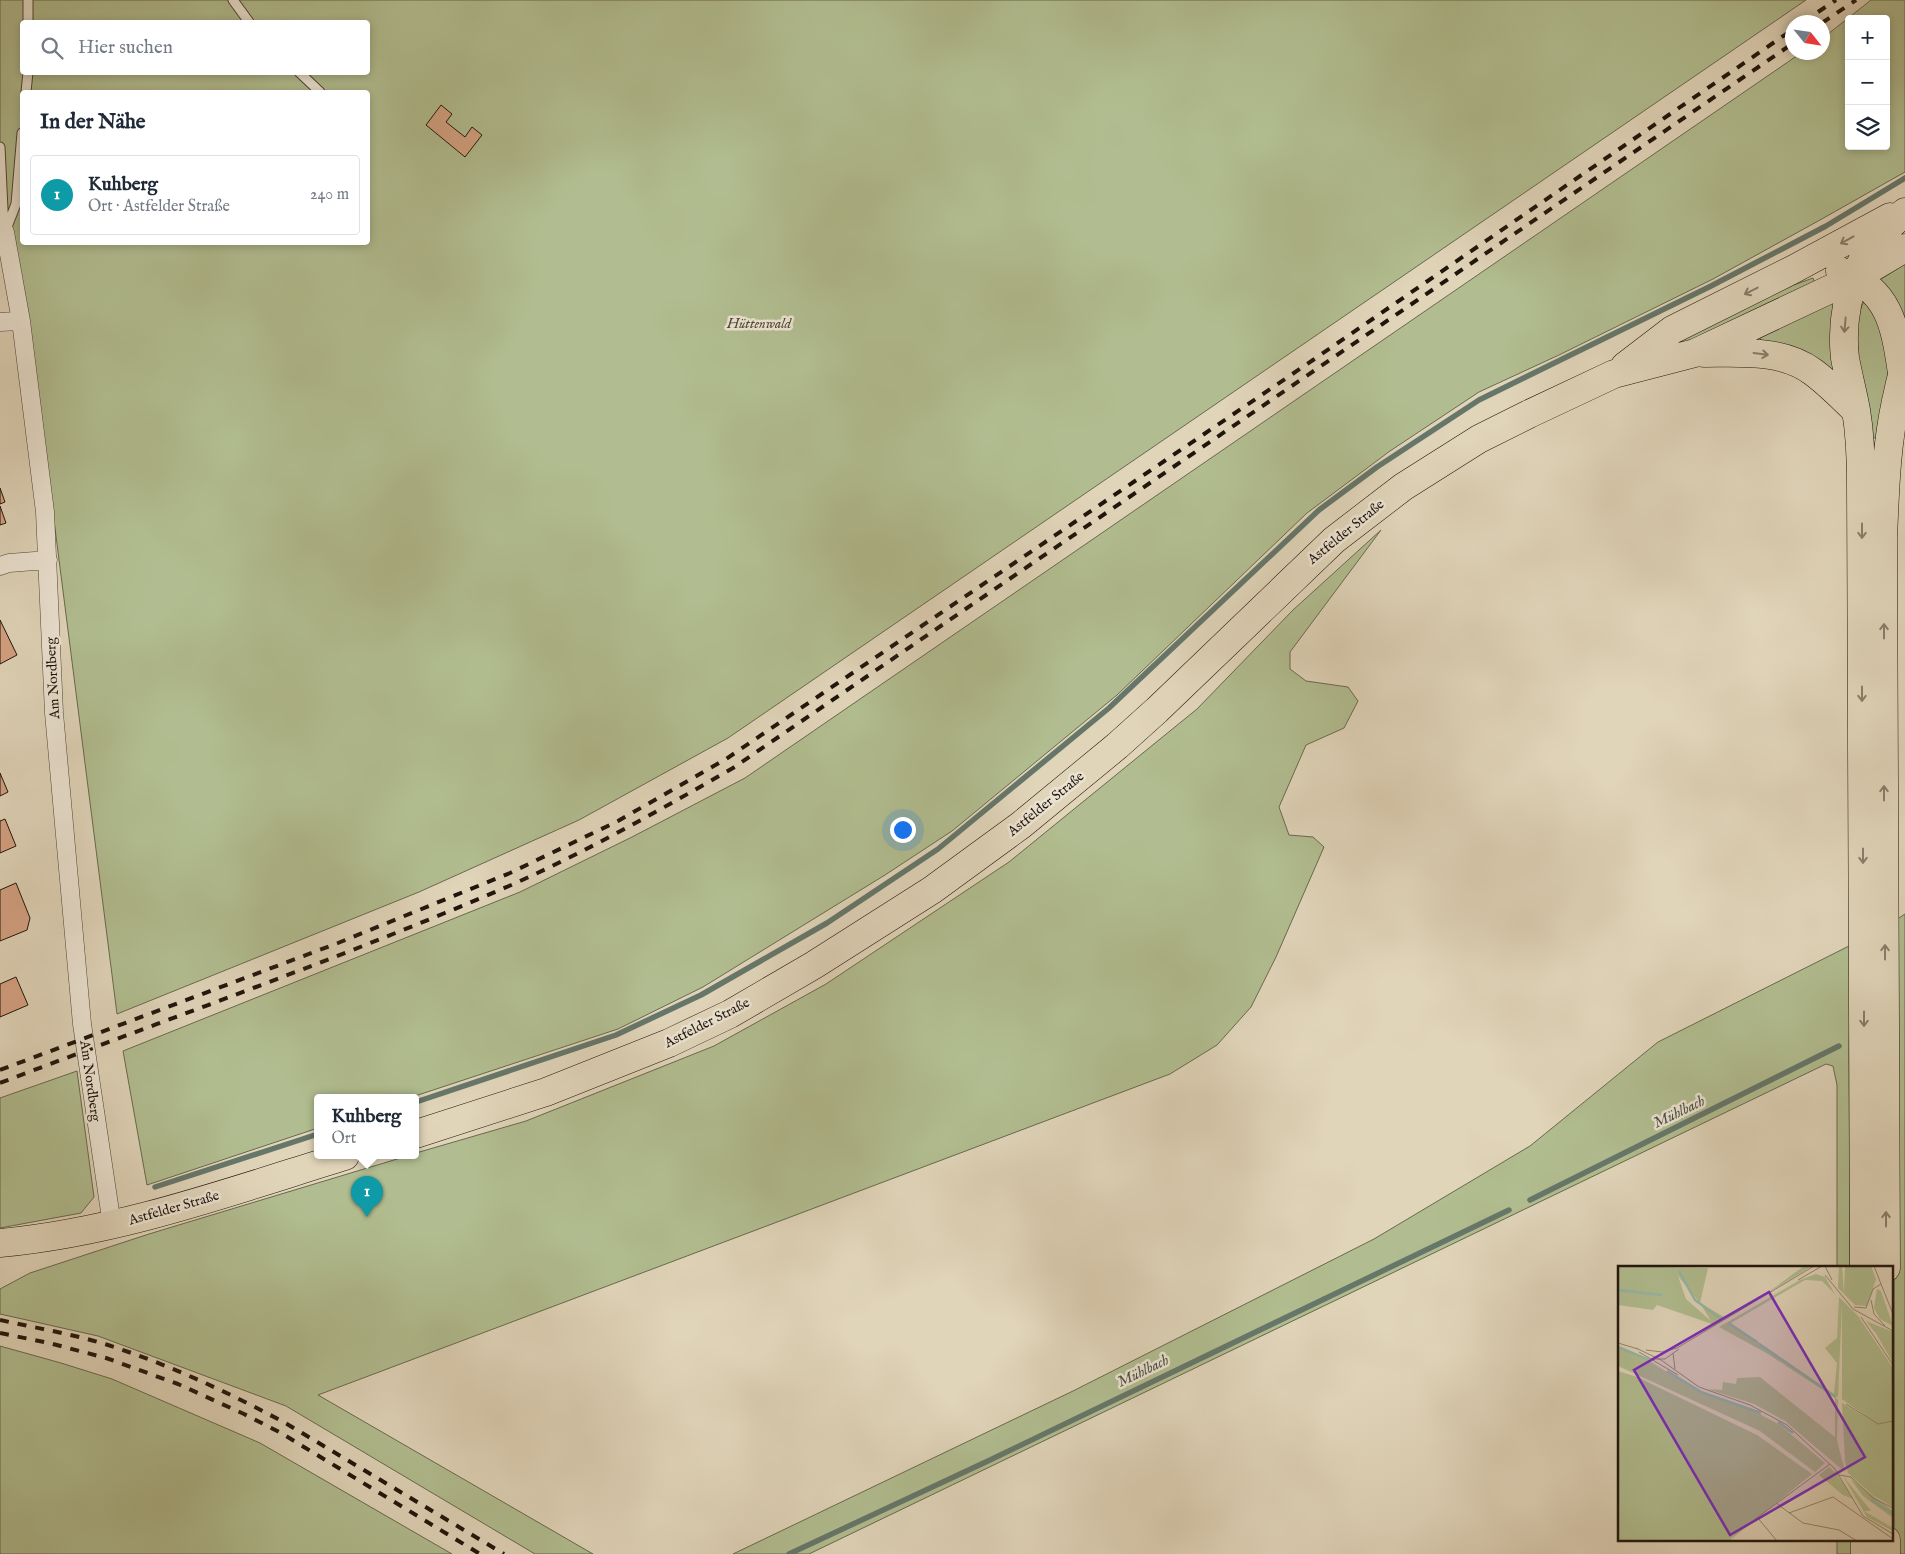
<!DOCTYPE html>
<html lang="de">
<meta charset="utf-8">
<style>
body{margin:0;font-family:"IM FELL English",serif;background:#f2f2f3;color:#1f2937}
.controls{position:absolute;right:15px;top:15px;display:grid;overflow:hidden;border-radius:5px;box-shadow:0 2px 8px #0003}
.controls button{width:45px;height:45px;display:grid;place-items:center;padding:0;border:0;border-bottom:1px solid #e0e1e3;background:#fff;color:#1f2937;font:25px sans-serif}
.compass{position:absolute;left:1785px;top:15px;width:45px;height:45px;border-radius:50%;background:#fff;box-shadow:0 2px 8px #0003;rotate:120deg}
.you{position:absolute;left:902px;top:829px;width:18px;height:18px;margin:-12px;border:4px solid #fff;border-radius:50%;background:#1a73e8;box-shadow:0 0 0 8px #1a73e833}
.badge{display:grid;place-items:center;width:32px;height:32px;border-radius:50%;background:#8f2418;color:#fff;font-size:16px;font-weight:700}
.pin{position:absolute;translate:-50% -41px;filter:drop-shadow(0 1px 2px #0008)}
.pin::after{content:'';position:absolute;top:26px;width:18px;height:15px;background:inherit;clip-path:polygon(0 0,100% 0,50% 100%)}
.popup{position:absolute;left:314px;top:1094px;width:105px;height:65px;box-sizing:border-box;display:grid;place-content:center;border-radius:5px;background:#fff;filter:drop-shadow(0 1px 4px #0005);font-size:16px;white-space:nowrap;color:#747a83}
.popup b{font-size:19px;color:#1f2937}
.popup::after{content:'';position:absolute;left:50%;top:100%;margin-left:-10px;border:10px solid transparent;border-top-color:#fff}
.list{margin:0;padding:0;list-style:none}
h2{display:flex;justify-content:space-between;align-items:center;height:65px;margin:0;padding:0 20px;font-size:21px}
h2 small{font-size:16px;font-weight:400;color:#747a83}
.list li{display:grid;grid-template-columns:32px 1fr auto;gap:15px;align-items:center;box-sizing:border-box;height:80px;margin:0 10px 10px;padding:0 10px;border:1px solid #e0e1e3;border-radius:5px}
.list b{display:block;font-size:19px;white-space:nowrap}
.list p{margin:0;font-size:16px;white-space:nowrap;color:#747a83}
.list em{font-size:16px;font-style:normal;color:#747a83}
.icon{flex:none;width:28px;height:28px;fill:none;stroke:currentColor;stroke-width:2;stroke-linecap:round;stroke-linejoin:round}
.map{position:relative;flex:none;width:1905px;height:1554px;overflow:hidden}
.search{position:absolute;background:#fff;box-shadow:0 2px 8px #0003;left:20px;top:20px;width:350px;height:55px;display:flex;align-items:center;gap:12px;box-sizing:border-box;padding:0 18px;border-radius:5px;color:#747a83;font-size:19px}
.panel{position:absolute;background:#fff;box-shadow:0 2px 8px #0003;left:20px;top:90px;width:350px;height:155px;border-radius:5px}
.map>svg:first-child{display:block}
</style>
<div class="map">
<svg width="1905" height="1554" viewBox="0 0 1905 1554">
<rect width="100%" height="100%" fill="#e0d4b9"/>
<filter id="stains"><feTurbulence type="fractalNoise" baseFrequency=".004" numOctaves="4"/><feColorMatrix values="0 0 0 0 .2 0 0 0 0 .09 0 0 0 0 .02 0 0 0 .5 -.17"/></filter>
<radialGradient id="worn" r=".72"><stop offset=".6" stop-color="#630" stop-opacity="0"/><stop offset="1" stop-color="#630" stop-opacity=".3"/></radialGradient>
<path fill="#b1bd90" stroke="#68694e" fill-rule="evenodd" d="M 0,0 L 1806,0 L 728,738 L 579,820 L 419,892 L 117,1014 L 26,301 L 0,186 ZM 22,22 L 368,22 L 368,72 L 22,72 ZM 22,92 L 368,92 L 368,242 L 22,242 Z
M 1871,0 L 1905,0 L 1905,172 L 1820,220 L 1713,279 L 1559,355 L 1479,392 L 1390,451 L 1307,513 L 1117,695 L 952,831 L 885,875 L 703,987 L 618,1029 L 409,1098 L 318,1098 L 318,1128 L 147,1185 L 123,1051 L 520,892 L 632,837 L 745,778 L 1801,53 L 1822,52 L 1823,38 ZM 1849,19 L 1886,19 L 1886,146 L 1849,146 Z
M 1905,264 L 1905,334 L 1878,281 Z
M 1813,278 L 1815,284 L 1752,315 L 1645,360 L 1643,357 L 1791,286 Z
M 1865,300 L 1888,339 L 1888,378 L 1876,438 L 1873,438 C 1867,407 1846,327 1865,300 Z
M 1834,301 L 1837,379 L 1762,344 L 1760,338 L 1807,312 Z
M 1381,530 L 1290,652 L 1290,669 L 1306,681 L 1348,687 L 1358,701 L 1344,728 L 1306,745 L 1279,807 L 1289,835 L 1313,837 L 1324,847 L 1276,957 L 1251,1007 L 1217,1045 L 1170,1074 L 318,1395 L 593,1554 L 535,1554 L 286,1406 L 98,1336 L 0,1314 L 0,1289 L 30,1273 L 149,1234 L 407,1156 L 416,1156 L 416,1153 L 526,1121 L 714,1046 L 826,984 L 1009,862 L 1197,709 L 1293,610 Z
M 1905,914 L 1905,1554 L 1894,1554 L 1894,1246 L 1896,920 Z
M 1851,945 L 1849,1053 L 1850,1268 L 1837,1268 L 1837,1085 L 1833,1066 L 1826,1064 L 809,1554 L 733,1554 L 1073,1391 L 1374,1239 L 1530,1146 L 1658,1042 Z
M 77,1071 L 94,1197 L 81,1213 L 0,1228 L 0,1098 Z
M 0,1346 L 61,1363 L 112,1379 L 260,1443 L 452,1554 L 0,1554 Z
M 1837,1540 L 1852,1540 L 1852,1554 L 1837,1554 Z"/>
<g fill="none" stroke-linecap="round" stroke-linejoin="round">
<path stroke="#66776a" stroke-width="5.5" d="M 416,1102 L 616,1035 L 701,995 L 827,923 L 938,849 L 1109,708 L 1319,510 L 1377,467 L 1479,400 L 1711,286 L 1826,226 L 1905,178
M 155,1187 L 318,1134
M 1530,1200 L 1839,1046
M 789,1554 L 990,1460 L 1509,1210"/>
</g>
<path fill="#d5a283" stroke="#1f150c" d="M 441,105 L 452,114 L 446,122 L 465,137 L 472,127 L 482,135 L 465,157 L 426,125 Z
M 0,488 L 5,502 L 0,504 Z
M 0,506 L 6,523 L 0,525 Z
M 0,620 L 17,655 L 0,664 Z
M 0,773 L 8,792 L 0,796 Z
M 5,819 L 16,846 L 0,853 L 0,821 Z
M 16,883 L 30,918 L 27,930 L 0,941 L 0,890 Z
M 16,977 L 28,1005 L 0,1017 L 0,984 Z"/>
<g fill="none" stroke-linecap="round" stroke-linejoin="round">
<g stroke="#4f4537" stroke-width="11">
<path id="lane" d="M 233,0 L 249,22
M 28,22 L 28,0
M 299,72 L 320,92
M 26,92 L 28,72
M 0,147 L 4,230
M 5,232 L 16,204 L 22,133"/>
</g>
<g stroke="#4f4537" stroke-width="19">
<path id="street" d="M 5,232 L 21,321 L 45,512 L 54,713 L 82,1024 L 112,1225
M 0,322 L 21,321
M 0,566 L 9,563 L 48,560"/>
</g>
<g stroke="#1f150c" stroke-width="29">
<path id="primary" d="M 1840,271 C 1890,290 1895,326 1902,373
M 1704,353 C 1740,353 1782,349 1813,372 C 1828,383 1842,397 1856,411
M 1625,366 L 1672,330 L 1794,269 L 1890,217
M 416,1134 L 546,1092 L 669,1043 L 730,1014 L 814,965 L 932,890 L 1021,825 L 1117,746 L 1157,710 L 1334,540 L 1403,487 L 1479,439 L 1529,414 L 1614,374 L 1695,353 L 1856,277 L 1905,248
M 0,1243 C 119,1232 232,1191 345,1156
M 1864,1268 L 1861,483 C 1861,458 1860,434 1856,410 C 1853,393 1848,375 1845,358 C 1841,323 1848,284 1866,254 C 1876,238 1891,224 1905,212
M 1886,1268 L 1883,539 C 1885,492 1886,447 1896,401 C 1899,390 1900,378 1905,367
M 1865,1540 L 1865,1554
M 1886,1540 L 1886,1554"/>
</g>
<use href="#lane" stroke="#ebe3d2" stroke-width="9"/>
<use href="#street" stroke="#ebe3d2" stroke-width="18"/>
<use href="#primary" stroke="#e0d4b9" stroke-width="28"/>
<path stroke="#1f150c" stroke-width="4" stroke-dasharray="9 9" stroke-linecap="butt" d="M 1803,22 L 1836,0
M 1822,23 L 1856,0
M 0,1070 L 338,943 L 510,873 L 618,821 L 726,759 L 1313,360 L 1792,30
M 0,1083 C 170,1018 342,958 509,886 C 586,852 660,810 733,768 L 1792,44
M 0,1320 C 36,1328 73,1334 108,1345 C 170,1365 230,1393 287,1424 L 504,1554
M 0,1333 L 49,1343 L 106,1358 L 178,1384 L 244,1414 L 281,1433 L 480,1554"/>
</g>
<defs><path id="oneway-shaft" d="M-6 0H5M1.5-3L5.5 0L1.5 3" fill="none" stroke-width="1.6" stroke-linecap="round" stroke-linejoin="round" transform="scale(1.25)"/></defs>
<g stroke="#897e6b">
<use href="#oneway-shaft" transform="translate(1847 240) rotate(151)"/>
<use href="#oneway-shaft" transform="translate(1751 291) rotate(153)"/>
<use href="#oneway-shaft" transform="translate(1845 325) rotate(95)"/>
<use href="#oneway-shaft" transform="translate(1761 354) rotate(7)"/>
<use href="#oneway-shaft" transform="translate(1862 531) rotate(90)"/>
<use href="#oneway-shaft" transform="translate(1884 631) rotate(-90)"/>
<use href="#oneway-shaft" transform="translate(1862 694) rotate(90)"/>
<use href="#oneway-shaft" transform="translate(1884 793) rotate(-90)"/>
<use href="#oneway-shaft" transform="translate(1863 856) rotate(90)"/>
<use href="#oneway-shaft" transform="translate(1885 952) rotate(-90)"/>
<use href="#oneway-shaft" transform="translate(1864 1019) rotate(90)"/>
<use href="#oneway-shaft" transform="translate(1886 1219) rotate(-90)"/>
</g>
<g text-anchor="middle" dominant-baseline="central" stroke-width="5" stroke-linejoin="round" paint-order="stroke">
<g font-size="14" font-style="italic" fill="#4b4734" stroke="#ebe3d2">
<text x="759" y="324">Hüttenwald</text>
</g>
<g font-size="14" fill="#1f150c" stroke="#ebe3d2">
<text transform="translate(1346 532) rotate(-39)">Astfelder Straße</text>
<text transform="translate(53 678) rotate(-93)">Am Nordberg</text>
<text transform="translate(1046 804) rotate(-39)">Astfelder Straße</text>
<text transform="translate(707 1023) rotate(-27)">Astfelder Straße</text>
<text transform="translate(90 1081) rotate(82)">Am Nordberg</text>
<text transform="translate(174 1208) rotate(-16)">Astfelder Straße</text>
</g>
<g font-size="15" font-style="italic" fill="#484e43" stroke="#ebe3d2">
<text transform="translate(1679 1112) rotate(-26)">Mühlbach</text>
<text transform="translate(1143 1371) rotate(-26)">Mühlbach</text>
</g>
</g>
<g transform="translate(1618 1266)">
<rect width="275" height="275" fill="#e0d4b9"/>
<path d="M 0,0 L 90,2 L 82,37 L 106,51 L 152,25 L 186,0 L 194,0 L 97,59 L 39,39 L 35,44 L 0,39 ZM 60,10 L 82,37 L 93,55 L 68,33 ZM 221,0 L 224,0 L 226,28 L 227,0 L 253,0 L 258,13 L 249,40 L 237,39 L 220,22 ZM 198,8 L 207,11 L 217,28 L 204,15 L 187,14 L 113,57 L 216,128 L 219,97 L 207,82 L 219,72 L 221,31 L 240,50 L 275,102 L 275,241 L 255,229 L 230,207 L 227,195 L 224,137 L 256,156 L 224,133 L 224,37 L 220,131 L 216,129 L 220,134 L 219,174 L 227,206 L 167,155 L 136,138 L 89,123 L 104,124 L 105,116 L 118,118 L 119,112 L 142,111 L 217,171 L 217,132 L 150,88 L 101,61 L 182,14 ZM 259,23 L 263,25 L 275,60 L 262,53 L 256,42 ZM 248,55 L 275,66 L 275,97 L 259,69 ZM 0,82 L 33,96 L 81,126 L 136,145 L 162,159 L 207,197 L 197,206 L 142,165 L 0,100 ZM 0,105 L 19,111 L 139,169 L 194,208 L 111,275 L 0,275 ZM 211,201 L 218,207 L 235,233 L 225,229 L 201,209 ZM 225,210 L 253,245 L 246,245 L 275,262 L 275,265 L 249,251 ZM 232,212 L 275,245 L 275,252 L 245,230 Z" fill="#b1bd90" fill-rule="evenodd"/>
<path fill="none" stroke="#95b9a9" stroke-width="2.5" d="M 61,5 L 77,34 L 103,53M 0,24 L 44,29M 110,57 L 139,76M 141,78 L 218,131M 0,81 L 31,94M 49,105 L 83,126 L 143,147M 160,156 L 175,167M 253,234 L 275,248"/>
<path fill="none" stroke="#938874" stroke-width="1" d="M 207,0 L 214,14M 256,0 L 263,18M 207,9 L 235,43 L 275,65M 180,14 L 204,0M 253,34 L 256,48 L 267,60M 236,41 L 248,42 L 255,23 L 263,18 L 275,48M 243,51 L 275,99M 0,77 L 20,83M 18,82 L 43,94 L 81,121 L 132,139 L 169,159 L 217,203 L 245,250 L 275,268M 28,84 L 44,86 L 59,82 L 196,0M 21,86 L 60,109M 55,87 L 57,103M 33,93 L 47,93 L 61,83M 228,138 L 260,158 L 275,155M 221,209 L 233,211 L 255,232 L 275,242M 158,237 L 185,257 L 221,264 L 239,275M 171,247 L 215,231 L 275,273M 139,251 L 159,275M 132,257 L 212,198"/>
<path fill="#7b2cbf" fill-opacity="0.15" stroke="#7b2cbf" stroke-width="2.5" d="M 151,26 L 247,191 L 112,269 L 16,104 Z"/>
<rect width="275" height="275" fill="none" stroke="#1f150c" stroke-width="2.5"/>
</g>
<rect width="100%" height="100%" filter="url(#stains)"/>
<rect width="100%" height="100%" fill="url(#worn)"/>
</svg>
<div class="controls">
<button>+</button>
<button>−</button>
<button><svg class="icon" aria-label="layers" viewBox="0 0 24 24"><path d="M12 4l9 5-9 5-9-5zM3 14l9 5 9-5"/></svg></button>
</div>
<svg class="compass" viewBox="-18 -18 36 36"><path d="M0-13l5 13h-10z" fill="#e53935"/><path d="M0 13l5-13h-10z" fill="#747a83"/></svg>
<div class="you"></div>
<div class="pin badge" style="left:367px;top:1217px;background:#0f9aa8">1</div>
<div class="popup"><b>Kuhberg</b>Ort</div>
<div class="search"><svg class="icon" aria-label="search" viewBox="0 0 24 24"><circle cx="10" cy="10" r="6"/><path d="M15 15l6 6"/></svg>Hier suchen</div>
<section class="panel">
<h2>In der Nähe<small></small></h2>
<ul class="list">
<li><span class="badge" style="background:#0f9aa8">1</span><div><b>Kuhberg</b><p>Ort · Astfelder Straße</p></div><em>240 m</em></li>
</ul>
</section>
</div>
